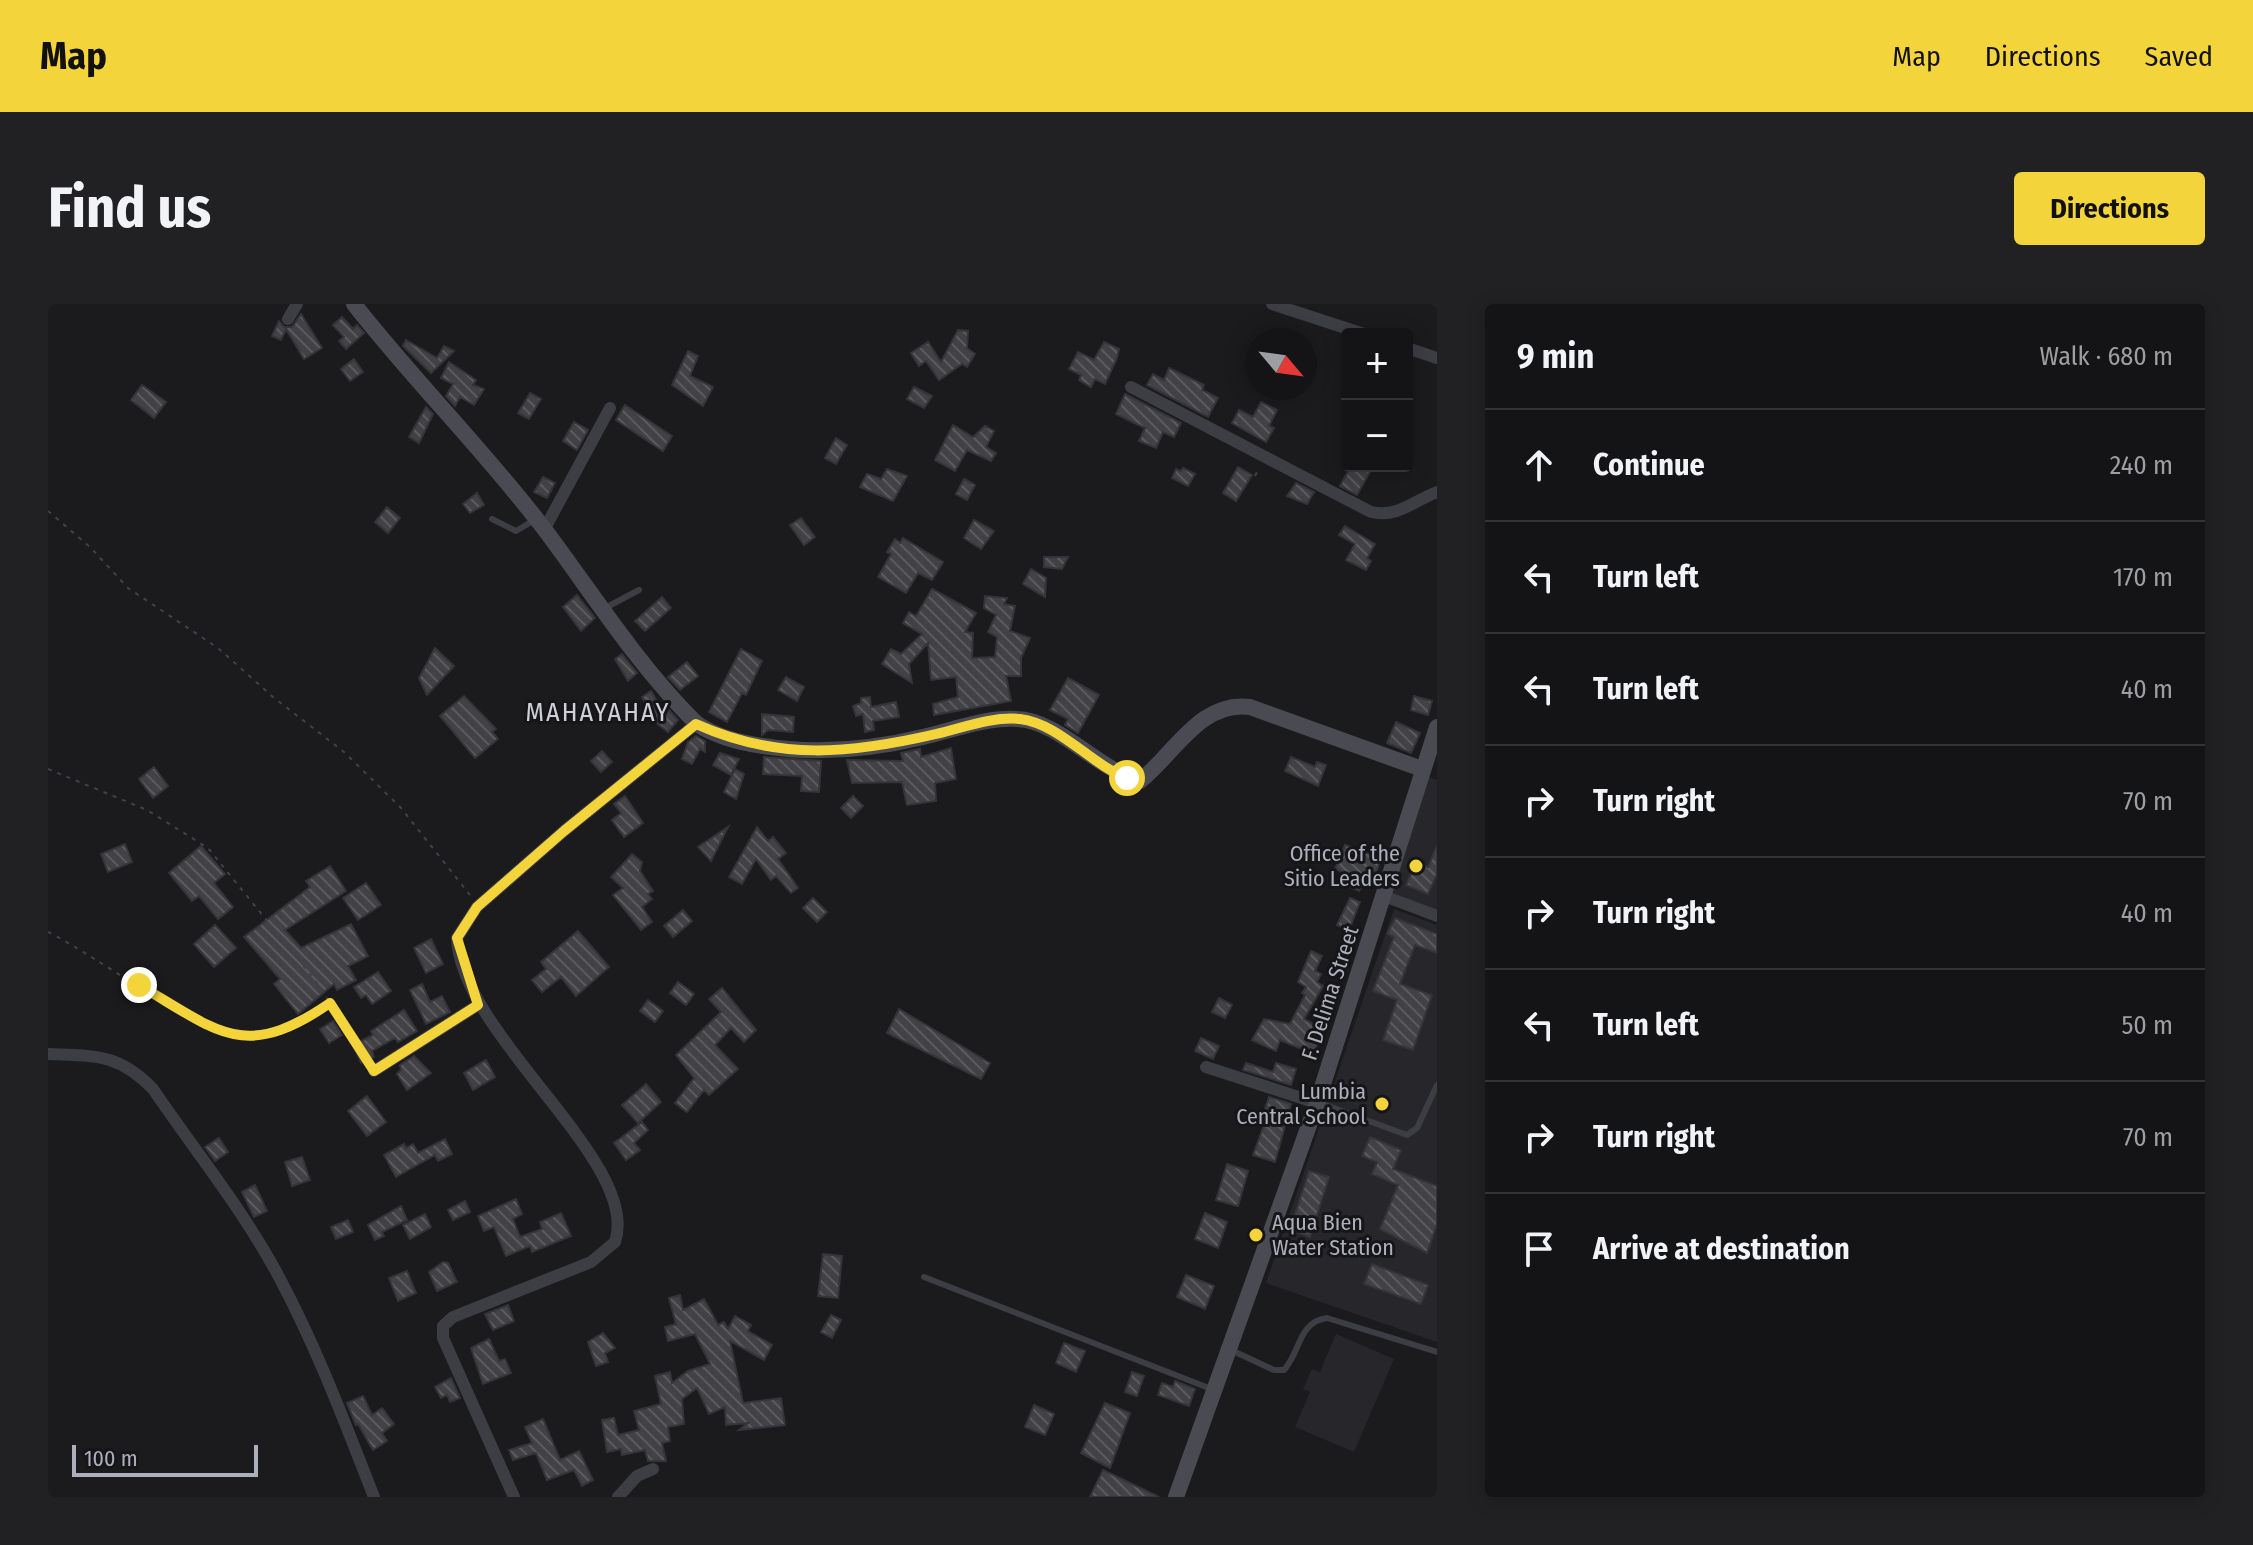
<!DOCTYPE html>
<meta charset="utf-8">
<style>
body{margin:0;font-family:"Fira Sans Condensed",sans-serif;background:#212123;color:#f1f3f6}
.controls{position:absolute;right:24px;top:24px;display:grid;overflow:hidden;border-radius:8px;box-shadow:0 4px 20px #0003}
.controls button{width:72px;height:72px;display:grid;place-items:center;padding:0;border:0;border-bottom:2px solid #333335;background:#141416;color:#f1f3f6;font:40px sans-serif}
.compass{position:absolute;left:1197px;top:24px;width:72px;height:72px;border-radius:50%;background:#141416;box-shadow:0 4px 20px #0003;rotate:119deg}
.scale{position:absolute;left:24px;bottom:20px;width:186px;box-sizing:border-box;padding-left:8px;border:4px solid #adafbc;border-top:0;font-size:22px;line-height:28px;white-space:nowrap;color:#adafbc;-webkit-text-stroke:6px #161518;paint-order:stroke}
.stop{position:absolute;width:24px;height:24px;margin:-18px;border:6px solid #f3d53b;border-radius:50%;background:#fff}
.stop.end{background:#f3d53b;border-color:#fff;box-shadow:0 2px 8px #0008}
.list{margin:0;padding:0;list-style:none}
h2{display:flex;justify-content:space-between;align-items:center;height:104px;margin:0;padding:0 32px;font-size:34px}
h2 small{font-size:26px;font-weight:400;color:#9d9ea1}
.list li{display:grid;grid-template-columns:52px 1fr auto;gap:24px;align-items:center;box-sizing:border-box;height:112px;padding:0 32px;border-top:2px solid #333335}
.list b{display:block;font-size:30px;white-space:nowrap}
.list em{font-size:26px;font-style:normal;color:#9d9ea1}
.icon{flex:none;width:44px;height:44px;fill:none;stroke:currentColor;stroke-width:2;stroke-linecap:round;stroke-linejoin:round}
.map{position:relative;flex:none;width:1389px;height:1193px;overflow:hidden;border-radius:8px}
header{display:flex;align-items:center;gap:48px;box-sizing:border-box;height:112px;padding:0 40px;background:#f3d53b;color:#111}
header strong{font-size:38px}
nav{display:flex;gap:44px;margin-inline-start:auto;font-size:28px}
.intro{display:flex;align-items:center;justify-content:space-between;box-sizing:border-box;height:192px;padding:0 48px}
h1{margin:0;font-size:56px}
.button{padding:20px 36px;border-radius:8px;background:#f3d53b;color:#111;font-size:28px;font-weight:700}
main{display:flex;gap:48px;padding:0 48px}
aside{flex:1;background:#141416;border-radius:8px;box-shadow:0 4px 20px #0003}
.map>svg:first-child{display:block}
</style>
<header>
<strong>Map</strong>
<nav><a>Map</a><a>Directions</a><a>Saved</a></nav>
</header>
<div class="intro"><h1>Find us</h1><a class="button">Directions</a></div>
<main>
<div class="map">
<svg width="1389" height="1193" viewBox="0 0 1389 1193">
<defs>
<pattern id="building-back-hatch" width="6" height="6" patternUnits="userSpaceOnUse" patternTransform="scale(2)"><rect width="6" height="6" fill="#424246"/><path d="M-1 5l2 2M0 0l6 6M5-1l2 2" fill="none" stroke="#5b5b5f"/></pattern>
</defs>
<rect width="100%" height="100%" fill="#1b1a1d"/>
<path fill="#27262a" d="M 1381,473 L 1389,476 L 1389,606 L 1343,588 Z
M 1346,605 L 1389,621 L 1389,1038 L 1218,979 Z
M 1288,1030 L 1346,1055 L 1306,1148 L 1247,1123 L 1262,1088 L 1255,1085 L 1264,1065 L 1272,1068 Z"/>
<path fill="url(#building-back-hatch)" stroke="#353439" stroke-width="2" d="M 253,10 L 274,44 L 256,55 L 238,25 L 233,36 L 224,32 L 231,17 L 236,23 L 244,23 Z
M 294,13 L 305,25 L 309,21 L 316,29 L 298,45 L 291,37 L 296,33 L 285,21 Z
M 910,26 L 920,27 L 919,44 L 927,50 L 919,63 L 914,60 L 891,76 L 878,57 L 871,62 L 863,49 L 880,38 L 893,58 Z
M 358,36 L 389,54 L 396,42 L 406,47 L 383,69 L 355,42 Z
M 1056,38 L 1071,45 L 1069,54 L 1057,80 L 1047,75 L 1043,83 L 1031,76 L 1033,71 L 1021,65 L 1030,48 L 1046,56 Z
M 640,47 L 650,52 L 642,72 L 665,83 L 655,102 L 624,81 Z
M 306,55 L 315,68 L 302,77 L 293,65 Z
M 401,58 L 428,76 L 425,81 L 436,85 L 426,101 L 412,93 L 407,102 L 398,92 L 405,80 L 393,74 Z
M 1121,64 L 1156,81 L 1154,86 L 1170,94 L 1160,113 L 1099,81 L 1105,70 L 1116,76 Z
M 94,81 L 118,98 L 106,114 L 83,96 Z
M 866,83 L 884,92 L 876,104 L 859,95 Z
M 482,89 L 493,95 L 481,115 L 470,109 Z
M 1077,90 L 1133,119 L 1126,133 L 1115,128 L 1108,144 L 1091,137 L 1097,124 L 1068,110 Z
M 1213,98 L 1229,106 L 1221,122 L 1226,124 L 1218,138 L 1184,119 L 1191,106 L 1205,113 Z
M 577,101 L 624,132 L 615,147 L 568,116 Z
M 378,103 L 385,110 L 371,139 L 361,133 Z
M 526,118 L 540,126 L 529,146 L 515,137 Z
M 905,121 L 925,133 L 937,122 L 946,127 L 938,143 L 948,149 L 943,157 L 919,146 L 907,167 L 887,156 Z
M 788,134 L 799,141 L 788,160 L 777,154 Z
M 1303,162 L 1323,166 L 1309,191 L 1292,182 Z
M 1190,163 L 1204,171 L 1188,197 L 1175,189 Z
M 1135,164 L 1147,170 L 1140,182 L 1124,174 L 1128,165 L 1133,167 Z
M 839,165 L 859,172 L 845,197 L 812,183 L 819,170 L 833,175 Z
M 495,173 L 507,179 L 499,194 L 486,188 Z
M 916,175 L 927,181 L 919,196 L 908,190 Z
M 1248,179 L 1266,188 L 1259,200 L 1239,192 Z
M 429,189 L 436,201 L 422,209 L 415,200 Z
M 339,203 L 352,214 L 340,229 L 327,218 Z
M 753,214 L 767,233 L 756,241 L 742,221 Z
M 926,216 L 946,227 L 933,245 L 916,234 Z
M 1297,222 L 1327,240 L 1319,254 L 1323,257 L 1318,266 L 1298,256 L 1307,240 L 1291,231 Z
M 855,234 L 895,258 L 884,276 L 870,269 L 858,289 L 830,273 L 843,250 L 839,248 L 847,235 L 852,239 Z
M 996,253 L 1020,253 L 1014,265 L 996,263 Z
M 983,265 L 998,274 L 997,293 L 975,280 Z
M 884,285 L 928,309 L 917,328 L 925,329 L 924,354 L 947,353 L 949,333 L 940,328 L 948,311 L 936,304 L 937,292 L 959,294 L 956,300 L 967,302 L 962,327 L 982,334 L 973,354 L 973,372 L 958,372 L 963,397 L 886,411 L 885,400 L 910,393 L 908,373 L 883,376 L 880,339 L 861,360 L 864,379 L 834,360 L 843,345 L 853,350 L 874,330 L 855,319 L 861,308 L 868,312 Z
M 529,291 L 547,314 L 533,327 L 515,303 Z
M 614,293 L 623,304 L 597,327 L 587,317 Z
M 387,344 L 406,362 L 379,391 L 371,374 Z
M 693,345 L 714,357 L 698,391 L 694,389 L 679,418 L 661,408 Z
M 574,350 L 589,369 L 580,377 L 567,355 Z
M 639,358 L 650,372 L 632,386 L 620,373 Z
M 738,373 L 756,383 L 749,397 L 730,386 Z
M 1020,374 L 1051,391 L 1030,429 L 1017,421 L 1020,415 L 1002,406 Z
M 603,387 L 617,411 L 621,406 L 630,416 L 620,428 L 606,417 L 594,393 Z
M 416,392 L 448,425 L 444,428 L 450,435 L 427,454 L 392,412 Z
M 1366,392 L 1384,397 L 1380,411 L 1363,406 Z
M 822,393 L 823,403 L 848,398 L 851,413 L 825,417 L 826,426 L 817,428 L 815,410 L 808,412 L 805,402 L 813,399 L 813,394 Z
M 714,410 L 746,413 L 745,428 L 720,426 L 714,431 Z
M 1348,418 L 1372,429 L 1363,449 L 1339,439 Z
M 648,432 L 657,437 L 657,448 L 652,445 L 644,460 L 634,455 L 640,438 Z
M 903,444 L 908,475 L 887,479 L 888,497 L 859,501 L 854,478 L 804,479 L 799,456 L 855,457 L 853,449 L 872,445 L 873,453 Z
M 554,447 L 564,458 L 553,468 L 543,457 Z
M 672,449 L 691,455 L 683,471 L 665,461 Z
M 716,453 L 773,457 L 771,488 L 753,487 L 754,472 L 715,470 Z
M 1243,453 L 1267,463 L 1269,458 L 1278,461 L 1270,482 L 1237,467 Z
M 106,463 L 120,482 L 105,494 L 91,475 Z
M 687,465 L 696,470 L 688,495 L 676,488 Z
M 577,492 L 595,519 L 576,533 L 564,516 L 573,509 L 566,500 Z
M 805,492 L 815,502 L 803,514 L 793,504 Z
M 680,523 L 663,557 L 650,543 Z
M 709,523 L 720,537 L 725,533 L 738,549 L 730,555 L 750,584 L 743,589 L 728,572 L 723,576 L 708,555 L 694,580 L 681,573 Z
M 77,540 L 84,558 L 60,568 L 53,550 Z
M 1297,541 L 1333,554 L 1328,569 L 1322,567 L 1311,587 L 1300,582 L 1305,572 L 1287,565 Z
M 153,542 L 177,570 L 166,579 L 185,603 L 170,615 L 151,592 L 144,597 L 121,569 Z
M 1389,542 L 1389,570 L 1380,590 L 1358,581 L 1368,558 L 1380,563 Z
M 584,550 L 594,558 L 592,567 L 605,587 L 600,590 L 604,595 L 594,603 L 604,618 L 593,626 L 565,591 L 575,584 L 563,573 Z
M 282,562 L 298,587 L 237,626 L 253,644 L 303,620 L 320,652 L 300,662 L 308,676 L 289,686 L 286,680 L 250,710 L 226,680 L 232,675 L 196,633 L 262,583 L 258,577 Z
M 318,579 L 333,601 L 310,616 L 295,594 Z
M 765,594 L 779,608 L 769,618 L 755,604 Z
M 1302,594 L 1312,598 L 1301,626 L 1289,621 Z
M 635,606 L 644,617 L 625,633 L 616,622 Z
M 1347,614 L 1389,630 L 1389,649 L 1367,641 L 1352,680 L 1384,691 L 1365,746 L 1335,736 L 1349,696 L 1325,687 L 1346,633 L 1339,630 Z
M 167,621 L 188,644 L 166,663 L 146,640 Z
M 530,627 L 561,663 L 528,692 L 513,673 L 494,688 L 484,676 L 498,665 L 493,658 Z
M 383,635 L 395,660 L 378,669 L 366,644 Z
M 1263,647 L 1274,652 L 1267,667 L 1273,670 L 1269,678 L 1275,682 L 1256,715 L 1275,725 L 1266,750 L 1232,736 L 1228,747 L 1204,736 L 1216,715 L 1242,720 L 1257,691 L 1254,689 L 1258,683 L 1250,678 Z
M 330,668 L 343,687 L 324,700 L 318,691 L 313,694 L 306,683 Z
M 630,678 L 646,690 L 638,701 L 622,689 Z
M 374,680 L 382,698 L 394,692 L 402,708 L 378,720 L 362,686 Z
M 674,684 L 708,726 L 696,738 L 683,724 L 667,741 L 690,765 L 661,791 L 656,786 L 639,808 L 627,799 L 646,774 L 628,751 L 673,708 L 661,695 Z
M 1171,694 L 1184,701 L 1177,714 L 1164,708 Z
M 600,696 L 615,707 L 607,718 L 592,707 Z
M 851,705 L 942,759 L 933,775 L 839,729 Z
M 356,706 L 369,727 L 350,738 L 347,734 L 324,747 L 326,753 L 313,759 L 305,741 L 325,731 L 323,727 Z
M 285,717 L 294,731 L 281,739 L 272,725 Z
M 1153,734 L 1171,742 L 1165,755 L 1147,747 Z
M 366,752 L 383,769 L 359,786 L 349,770 L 353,766 L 352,761 Z
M 438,756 L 447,773 L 425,786 L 416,769 Z
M 1198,759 L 1225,768 L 1228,759 L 1248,765 L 1243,781 L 1195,766 Z
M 598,780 L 613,798 L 590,819 L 574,801 Z
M 319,792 L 338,818 L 319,832 L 300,807 Z
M 1221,793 L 1243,800 L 1227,858 L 1205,851 L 1216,821 L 1205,816 L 1210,806 L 1216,808 Z
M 594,818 L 600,826 L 586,839 L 592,846 L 578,856 L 566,839 Z
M 1322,833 L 1353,846 L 1345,865 L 1389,882 L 1389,920 L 1379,949 L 1332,925 L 1350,881 L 1324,870 L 1329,858 L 1314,852 Z
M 171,834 L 180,848 L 167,857 L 157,843 Z
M 397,835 L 404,850 L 390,857 L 387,851 L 348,873 L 336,851 L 356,840 L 358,844 L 365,840 L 370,849 Z
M 254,853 L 262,876 L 244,882 L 237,858 Z
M 1179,860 L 1200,867 L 1190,902 L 1168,896 Z
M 1261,867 L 1281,873 L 1262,933 L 1242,926 Z
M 207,881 L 219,907 L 206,913 L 194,888 Z
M 468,895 L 474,910 L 465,915 L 472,933 L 494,925 L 492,918 L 513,909 L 523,932 L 484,948 L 482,942 L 458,952 L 446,923 L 436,927 L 430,912 Z
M 417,897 L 422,908 L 405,916 L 400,906 Z
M 353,902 L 359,916 L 334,928 L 336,932 L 327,936 L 320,921 Z
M 1157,909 L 1179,918 L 1170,944 L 1147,935 Z
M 377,910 L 383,923 L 362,935 L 355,921 Z
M 300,916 L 305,928 L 288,935 L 283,923 Z
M 775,950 L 794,952 L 790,994 L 770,992 Z
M 395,958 L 400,959 L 409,978 L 389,987 L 381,968 Z
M 1324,960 L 1380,981 L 1373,1000 L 1316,980 Z
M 359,967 L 368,989 L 350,997 L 341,974 Z
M 1138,971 L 1166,982 L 1157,1005 L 1129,993 Z
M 632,991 L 635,1006 L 656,995 L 670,1021 L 676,1018 L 680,1025 L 687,1012 L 703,1021 L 700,1027 L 724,1041 L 716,1056 L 682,1037 L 695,1099 L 733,1094 L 737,1121 L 691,1126 L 700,1119 L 678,1121 L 677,1103 L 661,1110 L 649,1084 L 634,1095 L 636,1120 L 620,1123 L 622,1137 L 614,1139 L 618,1157 L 600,1157 L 597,1146 L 574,1151 L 573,1145 L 559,1148 L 554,1116 L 566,1114 L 570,1131 L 591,1126 L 586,1107 L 613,1100 L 607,1072 L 622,1068 L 624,1079 L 640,1067 L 662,1060 L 647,1030 L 620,1037 L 617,1023 L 628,1020 L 621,994 Z
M 460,1001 L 466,1017 L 445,1026 L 437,1010 Z
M 783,1011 L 793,1016 L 784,1034 L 773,1028 Z
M 555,1029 L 567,1044 L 557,1049 L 560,1058 L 548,1062 L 540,1038 Z
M 441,1035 L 451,1057 L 457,1055 L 463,1069 L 435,1080 L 423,1044 Z
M 1016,1039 L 1037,1047 L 1028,1068 L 1008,1059 Z
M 1084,1068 L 1096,1072 L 1089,1092 L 1077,1088 Z
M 403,1074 L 412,1094 L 402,1098 L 399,1091 L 393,1094 L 387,1083 Z
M 1127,1077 L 1147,1085 L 1141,1102 L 1110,1091 L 1114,1079 L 1125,1083 Z
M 315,1092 L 324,1111 L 334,1104 L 346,1120 L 334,1129 L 339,1137 L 325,1146 L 310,1120 L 308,1121 L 299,1099 Z
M 1057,1099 L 1082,1109 L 1062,1164 L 1033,1149 Z
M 986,1101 L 1006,1110 L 997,1131 L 977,1123 Z
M 495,1115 L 512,1156 L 531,1147 L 545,1176 L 534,1182 L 526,1166 L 499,1176 L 488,1149 L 465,1156 L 461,1146 L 484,1139 L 477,1123 Z
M 1055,1166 L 1111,1193 L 1042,1193 Z"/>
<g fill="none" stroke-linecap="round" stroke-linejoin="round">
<path stroke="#414249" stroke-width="2" stroke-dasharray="4 6" stroke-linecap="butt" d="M 1207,172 L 1211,164
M 0,207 L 42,243 L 80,284 L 170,344 L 225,393 L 296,448 L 353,504 L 422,591
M 0,465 L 99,506 L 160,544 L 267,676 L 319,756
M 0,628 C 49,652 156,733 202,734 C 229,735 260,714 281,700"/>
<path stroke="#3d3d44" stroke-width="6" d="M 444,215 L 468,227 L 488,215
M 557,304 L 591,286
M 1272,799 L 1359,831 L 1369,824 L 1389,781
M 876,973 L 1166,1086
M 1183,1046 L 1226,1066 L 1236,1066 C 1253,1047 1250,1018 1279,1014 L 1389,1048"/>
<path stroke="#3d3d44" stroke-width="12" d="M 1224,0 L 1316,30
M 240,15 L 249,0
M 1359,44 L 1389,54
M 1083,83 L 1323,208 C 1350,214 1365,197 1389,188
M 496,226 L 562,104
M 1336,592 L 1389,612
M 0,750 C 47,752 70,749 105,785 C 147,847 196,907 231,973 C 269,1044 297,1119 326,1193
M 1158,763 L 1269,799
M 326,767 L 430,701
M 466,1193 L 395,1034 L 395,1022 L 405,1013 L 543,958 L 567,938 C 594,858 413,732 409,634 L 429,603 L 516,527 L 648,420
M 570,1193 L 589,1172 L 605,1165"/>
<path stroke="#494a52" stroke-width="16" d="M 306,0 C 367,78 437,147 497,226 C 545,290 589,360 646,417 C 655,426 677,434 689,437 C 752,452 813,448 875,433 C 905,426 938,413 969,415 C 1010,416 1050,466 1092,477 C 1126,450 1153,396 1202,403 L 1374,465
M 1128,1193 L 1269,799 L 1389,423"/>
</g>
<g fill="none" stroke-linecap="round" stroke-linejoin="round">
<path stroke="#f3d53b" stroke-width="10" d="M 91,681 C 171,728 196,758 282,699 L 326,767 L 430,701 L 409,634 L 429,603 L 516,527 L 648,420 C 730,457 802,450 888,430 C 914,424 945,412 972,415 C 1012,420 1042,460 1079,474"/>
</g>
<g fill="#f3d53b" stroke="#161518" stroke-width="3">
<circle cx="1368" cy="562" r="8"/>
<circle cx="1334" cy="800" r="8"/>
<circle cx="1208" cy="931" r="8"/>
</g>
<g text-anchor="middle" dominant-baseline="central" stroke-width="6" stroke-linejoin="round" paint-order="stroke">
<g font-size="22" fill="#adafbc" stroke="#161518" text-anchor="end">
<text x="1352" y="549">Office of the<tspan x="1352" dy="25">Sitio Leaders</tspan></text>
<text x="1318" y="787">Lumbia<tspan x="1318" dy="25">Central School</tspan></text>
<text x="1224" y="918" text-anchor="start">Aqua Bien<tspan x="1224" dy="25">Water Station</tspan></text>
</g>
<g font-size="22" fill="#adafbc" stroke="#161518">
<text transform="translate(1282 689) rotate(-72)">F. Delima Street</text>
</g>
<g font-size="26" letter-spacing="2" fill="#cecfd8" stroke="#161518">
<text x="550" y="408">MAHAYAHAY</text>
</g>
</g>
</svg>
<div class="controls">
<button>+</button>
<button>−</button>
</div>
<svg class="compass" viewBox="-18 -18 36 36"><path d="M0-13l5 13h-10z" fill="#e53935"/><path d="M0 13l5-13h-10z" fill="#9d9ea1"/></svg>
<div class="scale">100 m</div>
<div class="stop" style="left:1079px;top:474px"></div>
<div class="stop end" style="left:91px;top:681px"></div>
</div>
<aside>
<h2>9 min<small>Walk · 680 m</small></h2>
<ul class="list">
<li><svg class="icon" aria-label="ahead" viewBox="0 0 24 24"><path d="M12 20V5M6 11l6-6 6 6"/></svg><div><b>Continue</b></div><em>240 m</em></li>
<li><svg class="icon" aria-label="left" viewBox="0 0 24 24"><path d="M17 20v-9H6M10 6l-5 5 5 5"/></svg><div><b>Turn left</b></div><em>170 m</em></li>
<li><svg class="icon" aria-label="left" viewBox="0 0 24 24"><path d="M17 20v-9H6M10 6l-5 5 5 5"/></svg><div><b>Turn left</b></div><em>40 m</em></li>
<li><svg class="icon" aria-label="right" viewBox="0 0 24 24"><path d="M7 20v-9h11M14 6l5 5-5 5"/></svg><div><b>Turn right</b></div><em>70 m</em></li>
<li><svg class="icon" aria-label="right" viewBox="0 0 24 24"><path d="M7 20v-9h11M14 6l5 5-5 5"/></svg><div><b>Turn right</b></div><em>40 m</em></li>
<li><svg class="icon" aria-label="left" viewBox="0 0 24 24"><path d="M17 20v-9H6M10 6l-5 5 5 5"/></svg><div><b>Turn left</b></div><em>50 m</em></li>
<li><svg class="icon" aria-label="right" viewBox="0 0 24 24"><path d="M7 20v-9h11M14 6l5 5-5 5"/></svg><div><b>Turn right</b></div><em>70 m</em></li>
<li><svg class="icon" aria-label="arrive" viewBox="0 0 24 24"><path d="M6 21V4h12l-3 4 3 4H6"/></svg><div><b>Arrive at destination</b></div></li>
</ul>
</aside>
</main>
